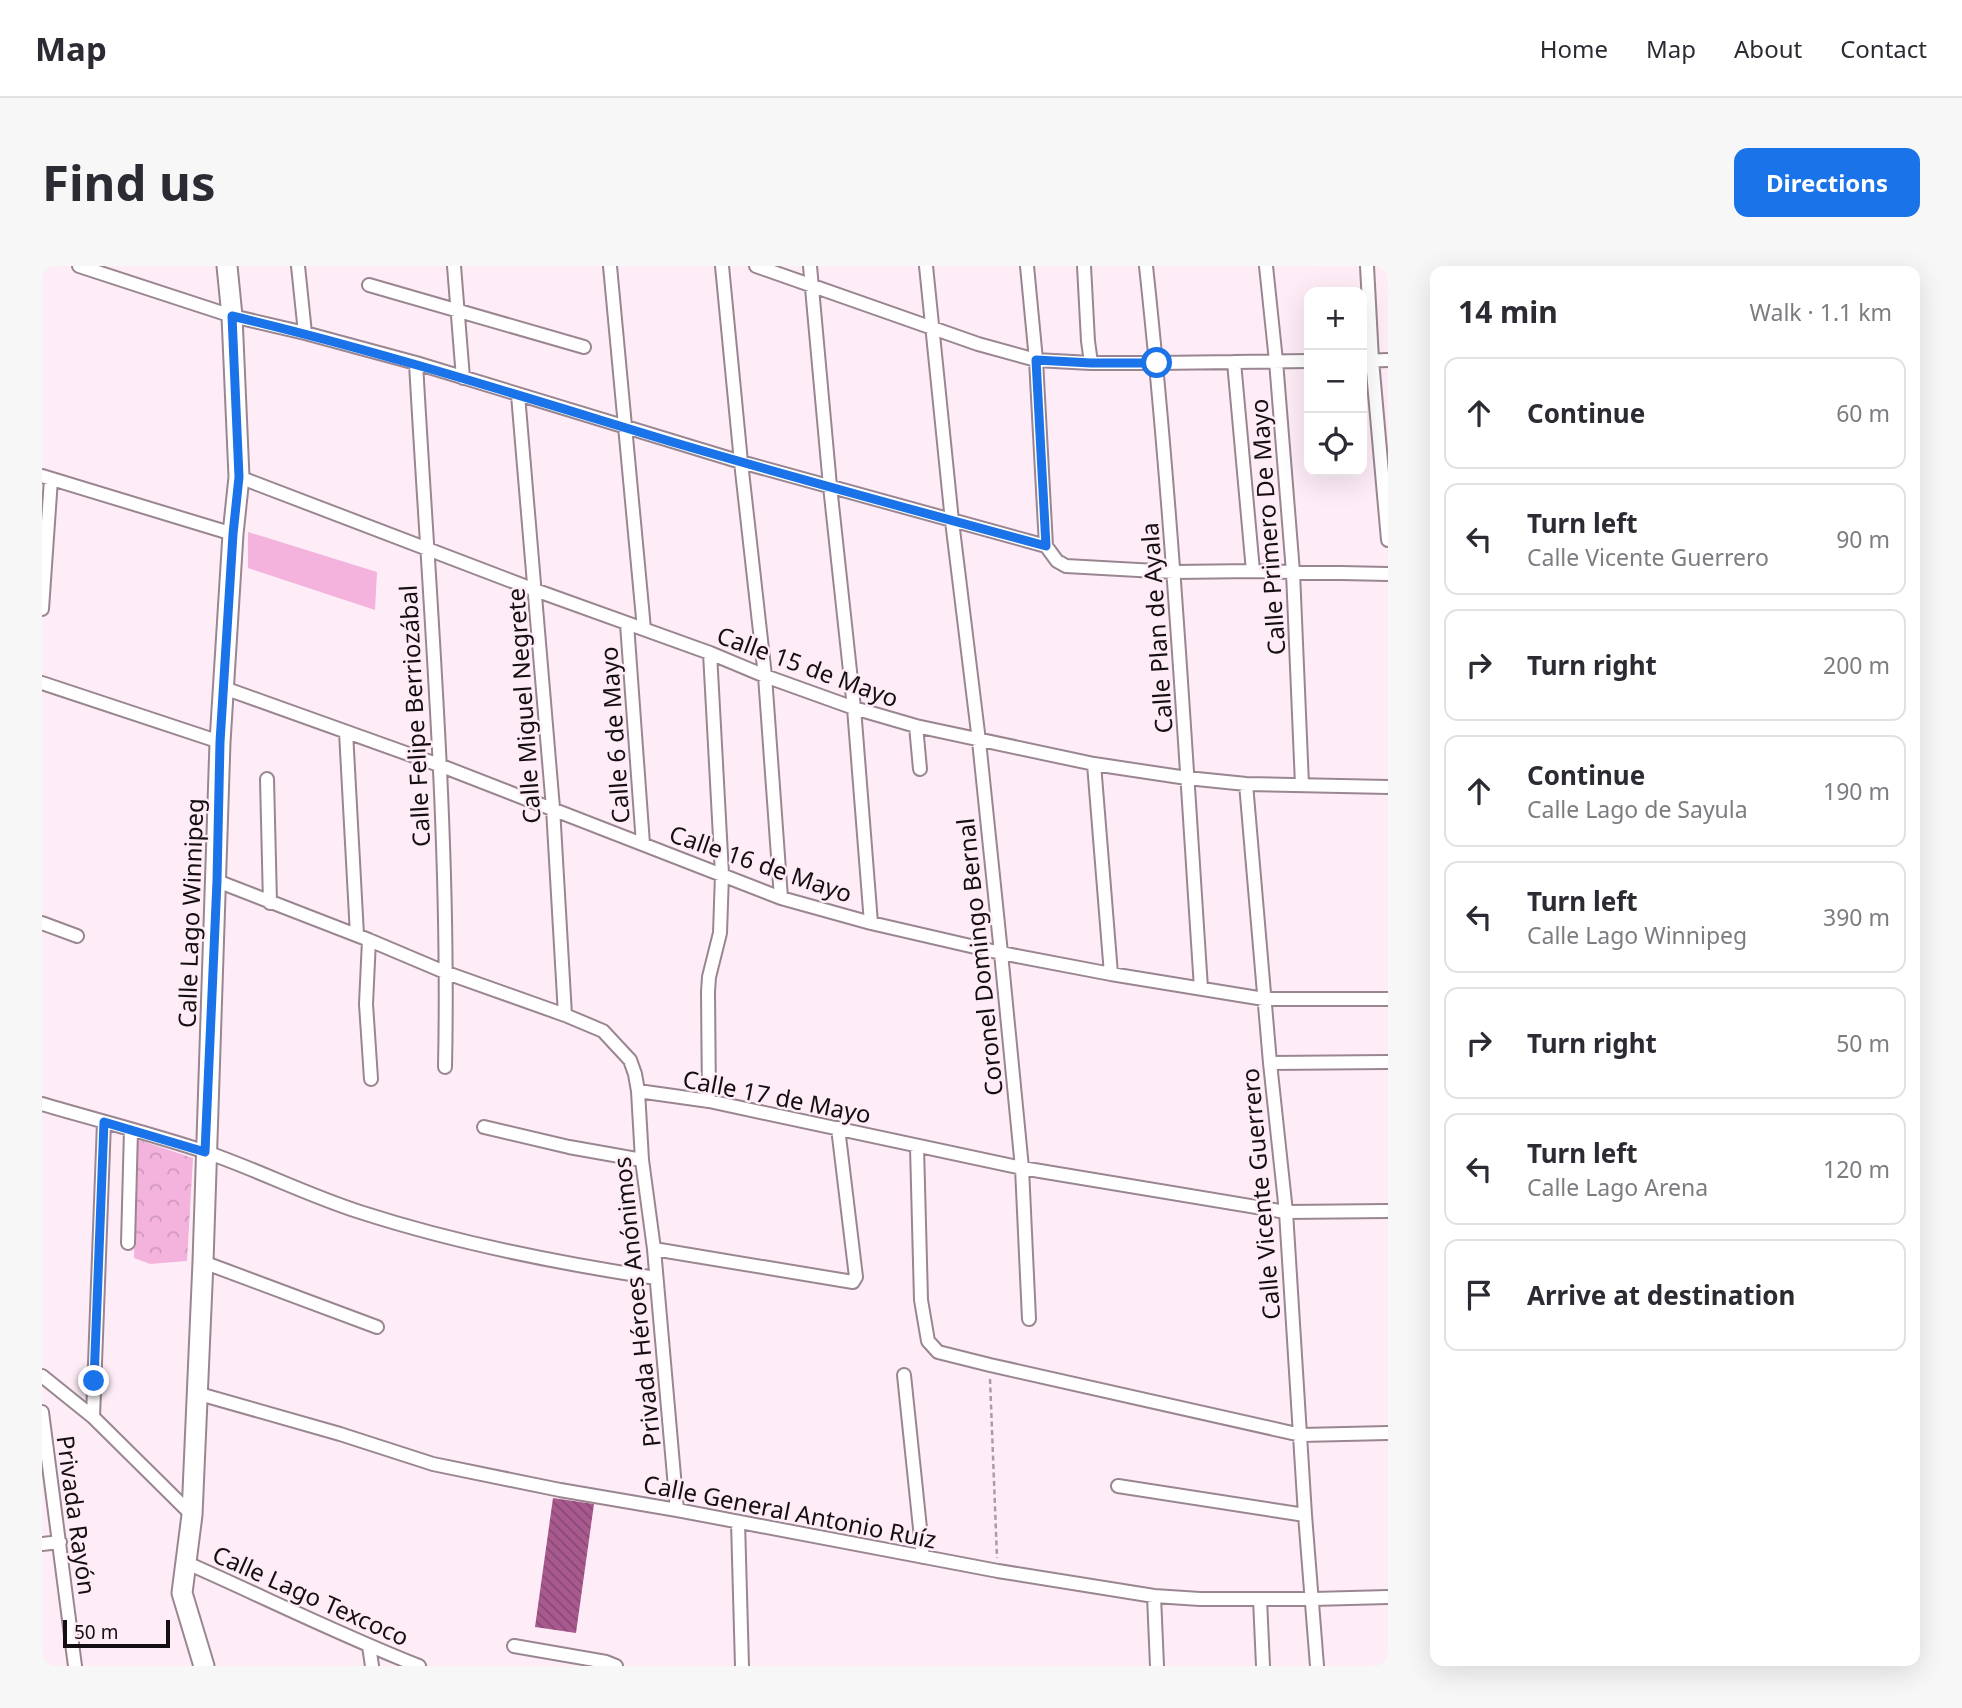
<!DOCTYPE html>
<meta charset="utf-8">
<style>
body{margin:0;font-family:"Noto Sans",sans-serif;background:#f7f7f7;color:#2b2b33}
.controls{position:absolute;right:21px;top:21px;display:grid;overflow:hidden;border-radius:14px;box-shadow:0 7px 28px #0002}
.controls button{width:63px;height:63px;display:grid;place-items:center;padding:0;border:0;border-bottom:2px solid #e1e1e2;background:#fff;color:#2b2b33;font:35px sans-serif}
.scale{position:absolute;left:21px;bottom:18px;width:107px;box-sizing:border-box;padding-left:7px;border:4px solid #150f13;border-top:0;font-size:19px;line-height:24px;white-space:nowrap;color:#150f13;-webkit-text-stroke:5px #feedf7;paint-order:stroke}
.stop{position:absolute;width:21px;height:21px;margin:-16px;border:5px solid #1a73e8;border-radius:50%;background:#fff}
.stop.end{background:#1a73e8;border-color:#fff;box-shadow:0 2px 7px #0008}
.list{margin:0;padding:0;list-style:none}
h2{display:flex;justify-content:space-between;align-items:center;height:91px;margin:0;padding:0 28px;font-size:30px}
h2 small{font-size:23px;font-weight:400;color:#7c7c81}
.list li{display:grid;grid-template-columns:46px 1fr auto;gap:21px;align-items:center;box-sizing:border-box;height:112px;margin:0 14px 14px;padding:0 14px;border:2px solid #e1e1e2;border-radius:14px}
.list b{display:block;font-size:26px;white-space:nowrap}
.list p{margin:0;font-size:23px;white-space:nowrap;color:#7c7c81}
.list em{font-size:23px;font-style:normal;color:#7c7c81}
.icon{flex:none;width:38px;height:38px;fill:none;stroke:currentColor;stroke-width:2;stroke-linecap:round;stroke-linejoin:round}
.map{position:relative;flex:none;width:1346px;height:1400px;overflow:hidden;border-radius:14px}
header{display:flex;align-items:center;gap:42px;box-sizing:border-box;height:98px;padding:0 35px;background:#fff;border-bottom:2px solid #e1e1e2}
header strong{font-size:33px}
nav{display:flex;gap:38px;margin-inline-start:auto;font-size:24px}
.intro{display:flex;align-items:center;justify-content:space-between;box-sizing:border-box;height:168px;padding:0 42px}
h1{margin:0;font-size:49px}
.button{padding:18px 32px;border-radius:14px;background:#1a73e8;color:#fff;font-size:24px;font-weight:700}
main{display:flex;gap:42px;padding:0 42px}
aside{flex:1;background:#fff;border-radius:14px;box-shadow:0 7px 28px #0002}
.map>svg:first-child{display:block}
</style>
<header>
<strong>Map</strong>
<nav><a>Home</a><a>Map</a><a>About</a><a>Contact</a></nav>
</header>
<div class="intro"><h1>Find us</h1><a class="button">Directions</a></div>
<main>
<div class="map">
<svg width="1346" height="1400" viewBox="0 0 1346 1400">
<defs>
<pattern id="forest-crowns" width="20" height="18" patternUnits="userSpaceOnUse" patternTransform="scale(1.75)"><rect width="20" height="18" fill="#f3b3dc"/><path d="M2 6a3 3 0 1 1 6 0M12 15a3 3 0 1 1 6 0" fill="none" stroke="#cf99bc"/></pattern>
<pattern id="building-back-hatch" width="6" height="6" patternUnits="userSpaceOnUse" patternTransform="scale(1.75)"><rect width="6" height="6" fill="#a85a8f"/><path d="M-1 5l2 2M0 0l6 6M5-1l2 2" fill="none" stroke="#884974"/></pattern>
</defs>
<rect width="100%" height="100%" fill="#feedf7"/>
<path fill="#f3b3dc" d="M 206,266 L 335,306 L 333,344 L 206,302 Z"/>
<path fill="url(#forest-crowns)" d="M 94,873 L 151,892 L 145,995 L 108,998 L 92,992 Z"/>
<path fill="url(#building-back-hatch)" d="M 511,1232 L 552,1238 L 534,1367 L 493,1361 Z"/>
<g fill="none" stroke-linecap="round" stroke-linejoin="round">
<g stroke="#998691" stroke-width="16">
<path id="minor" d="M 37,0 L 190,50 L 263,67 L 374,97 L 699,196 L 1004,280
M 256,0 L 263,67
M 412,0 L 421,112
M 568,0 L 602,363
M 680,0 L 699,196 L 723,410 L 739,632
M 714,0 L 936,78 L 994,94 L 1049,97 L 1115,97 L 1267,95
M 768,0 L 788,220 L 812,442 L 829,657
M 884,0 L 910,255 L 937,475 L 959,687 L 980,902 L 987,1053
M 985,0 L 994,94 L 1004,280 L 1015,295 L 1024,300 L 1132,306 L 1211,305 L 1346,308
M 1042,0 L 1046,75 L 1049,97
M 1104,0 C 1130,240 1143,481 1159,722
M 1224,0 L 1234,95 L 1251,306 L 1260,519
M 1325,0 L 1330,94 L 1346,274
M 327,19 L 542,81
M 1320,95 L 1346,94
M 1192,96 L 1211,305
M 374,97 C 387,331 408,566 403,801
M 476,129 L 511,542 L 523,749
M 0,210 L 191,268
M 197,211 L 493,324 L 668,387 L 723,410 L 812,442 L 874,460 L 1052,498 L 1145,512 L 1204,518 L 1346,521
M 0,343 L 9,213
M 585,358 L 601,578
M 0,417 L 178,476
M 182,422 L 397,499 L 739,632 L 829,657 L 959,687 L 1069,708 L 1222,733 L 1346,733
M 874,460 L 878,503
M 304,466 L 315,669
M 1052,498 L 1069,708
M 225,513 L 228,637
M 1204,518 L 1228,797 L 1244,946 L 1263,1249 L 1275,1400
M 175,615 L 327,674 L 405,707 L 523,749 L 561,765 L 588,794 L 593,808 L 596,825 L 600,894 L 612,983 L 635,1244
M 0,657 L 35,670
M 327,674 L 324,738 L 329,813
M 1228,797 L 1346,796
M 596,825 L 667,835 L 980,902 L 1244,946 L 1346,945
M 667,835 L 666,726 L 667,711 L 678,667 L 680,608 L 668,387
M 0,838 C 54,854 110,868 164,886 C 216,904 265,929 318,946 C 414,977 514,997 614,1012
M 442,861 L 527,881 L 600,894
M 875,881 L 879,1034 L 886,1075 L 896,1086 L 948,1099 L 1259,1169 L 1346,1167
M 86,977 L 89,864
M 612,983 L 811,1016 L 814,1011 L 796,862
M 161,996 L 335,1061
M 862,1109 L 881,1291
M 0,1110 L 51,1151 L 150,1249
M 154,1127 L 298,1168 L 391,1198 L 518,1224 L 635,1244 L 956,1305 L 1112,1330 L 1158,1333 L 1271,1333 L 1346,1331
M 0,1146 L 33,1400
M 51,1151 L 62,856
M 1076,1220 L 1263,1249
M 696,1256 L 700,1400
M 0,1278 L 18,1276
M 145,1297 C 222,1331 298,1369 377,1400
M 1112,1330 L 1115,1400
M 1218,1333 L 1221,1400
M 327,1380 L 330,1400
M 472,1380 L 564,1396 L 574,1400"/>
</g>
<g stroke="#998691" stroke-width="23">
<path id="secondary" d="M 162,1400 L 140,1327 L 150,1249 L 161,996 L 178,476 L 191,268 L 197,211 L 190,50 L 185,0"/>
</g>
<path stroke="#a99ca4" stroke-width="2.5" stroke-dasharray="5 3.5" stroke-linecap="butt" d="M 948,1113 L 955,1292"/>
<use href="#minor" stroke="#fff" stroke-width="12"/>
<use href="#secondary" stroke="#fff" stroke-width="19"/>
</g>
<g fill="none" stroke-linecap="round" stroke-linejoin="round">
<path stroke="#1a73e8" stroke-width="9" d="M 52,1115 L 62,856 L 163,886 L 175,615 L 178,476 L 191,268 L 197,211 L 190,50 C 338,85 482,131 627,175 C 752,212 878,246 1004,280 L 994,94 L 1049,97 L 1115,97"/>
</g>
<g text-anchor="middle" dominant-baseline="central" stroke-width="5" stroke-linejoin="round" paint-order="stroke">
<g font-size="24" fill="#150f13" stroke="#feedf7">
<text transform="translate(1225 261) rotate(-94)">Calle Primero De Mayo</text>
<text transform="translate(1114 362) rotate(-94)">Calle Plan de Ayala</text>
<text transform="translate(766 400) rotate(20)">Calle 15 de Mayo</text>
<text transform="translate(481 440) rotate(-94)">Calle Miguel Negrete</text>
<text transform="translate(372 450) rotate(-93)">Calle Felipe Berriozábal</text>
<text transform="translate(572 469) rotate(-94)">Calle 6 de Mayo</text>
<text transform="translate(719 597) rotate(19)">Calle 16 de Mayo</text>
<text transform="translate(148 647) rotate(-88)">Calle Lago Winnipeg</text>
<text transform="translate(937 691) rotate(-96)">Coronel Domingo Bernal</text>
<text transform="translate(735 830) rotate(11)">Calle 17 de Mayo</text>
<text transform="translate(1218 928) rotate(-95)">Calle Vicente Guerrero</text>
<text transform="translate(594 1036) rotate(-96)">Privada Héroes Anónimos</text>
<text transform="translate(748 1245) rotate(11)">Calle General Antonio Ruíz</text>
<text transform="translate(35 1249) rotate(82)">Privada Rayón</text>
<text transform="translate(269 1329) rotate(24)">Calle Lago Texcoco</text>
</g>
</g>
</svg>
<div class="controls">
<button>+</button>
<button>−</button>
<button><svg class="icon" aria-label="locate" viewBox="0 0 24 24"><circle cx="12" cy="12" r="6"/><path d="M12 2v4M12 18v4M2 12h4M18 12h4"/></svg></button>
</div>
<div class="scale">50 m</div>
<div class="stop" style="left:1115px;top:97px"></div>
<div class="stop end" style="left:52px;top:1115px"></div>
</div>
<aside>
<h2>14 min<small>Walk · 1.1 km</small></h2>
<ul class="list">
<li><svg class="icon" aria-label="ahead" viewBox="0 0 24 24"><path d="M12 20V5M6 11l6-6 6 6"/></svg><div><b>Continue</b></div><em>60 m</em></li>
<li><svg class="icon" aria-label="left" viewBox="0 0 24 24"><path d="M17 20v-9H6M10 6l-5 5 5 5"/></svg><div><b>Turn left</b><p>Calle Vicente Guerrero</p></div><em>90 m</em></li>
<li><svg class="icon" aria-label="right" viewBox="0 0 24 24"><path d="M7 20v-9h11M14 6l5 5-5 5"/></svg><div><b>Turn right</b></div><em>200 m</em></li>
<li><svg class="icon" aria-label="ahead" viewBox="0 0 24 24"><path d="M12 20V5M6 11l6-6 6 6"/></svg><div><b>Continue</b><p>Calle Lago de Sayula</p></div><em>190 m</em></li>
<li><svg class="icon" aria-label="left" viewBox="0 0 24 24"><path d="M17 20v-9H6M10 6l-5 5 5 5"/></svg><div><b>Turn left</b><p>Calle Lago Winnipeg</p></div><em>390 m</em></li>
<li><svg class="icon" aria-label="right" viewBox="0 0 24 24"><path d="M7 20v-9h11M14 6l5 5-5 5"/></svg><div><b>Turn right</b></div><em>50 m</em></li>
<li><svg class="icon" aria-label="left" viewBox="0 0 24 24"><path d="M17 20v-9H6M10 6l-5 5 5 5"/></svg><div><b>Turn left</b><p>Calle Lago Arena</p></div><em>120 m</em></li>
<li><svg class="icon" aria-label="arrive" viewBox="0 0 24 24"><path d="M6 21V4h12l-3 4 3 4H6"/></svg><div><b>Arrive at destination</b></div></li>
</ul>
</aside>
</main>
